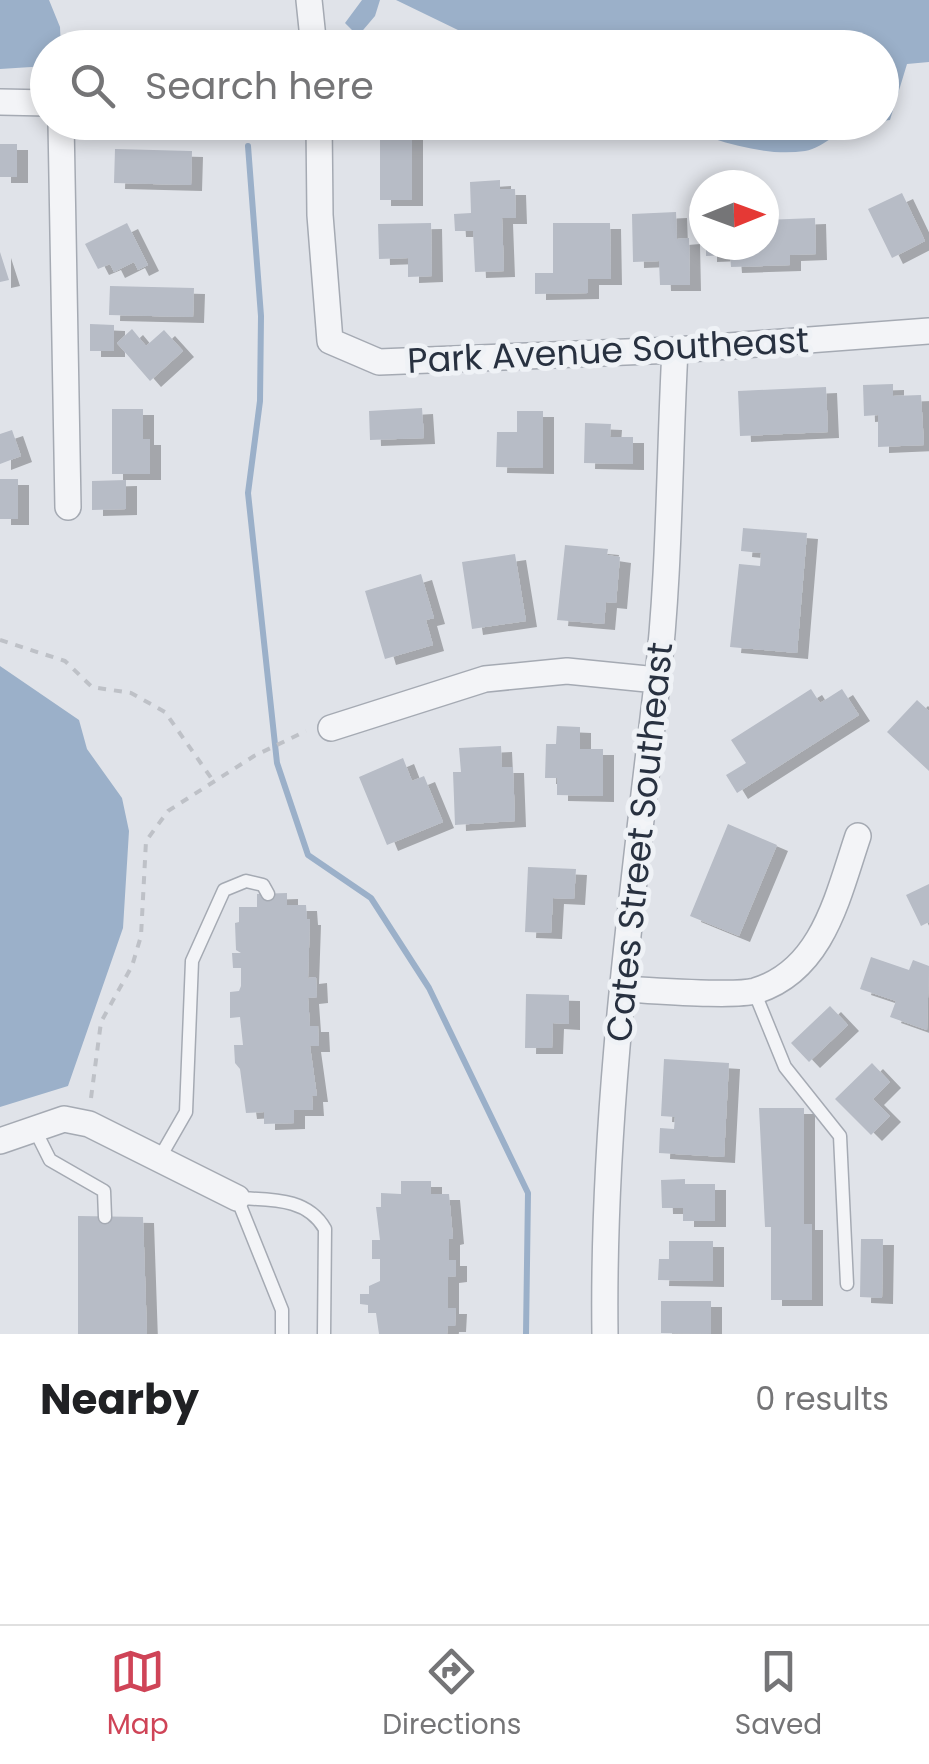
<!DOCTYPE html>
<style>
body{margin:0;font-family:Poppins,sans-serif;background:#f2f2f2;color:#202124}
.compass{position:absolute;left:689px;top:170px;width:90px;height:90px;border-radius:50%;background:#fff;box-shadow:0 5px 15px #0003;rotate:89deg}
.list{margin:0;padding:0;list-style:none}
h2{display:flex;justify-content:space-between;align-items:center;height:130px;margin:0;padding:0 40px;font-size:42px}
h2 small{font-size:32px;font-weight:400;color:#757577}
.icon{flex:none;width:55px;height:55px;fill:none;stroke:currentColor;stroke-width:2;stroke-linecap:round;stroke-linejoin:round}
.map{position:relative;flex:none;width:929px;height:1334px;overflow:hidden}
.search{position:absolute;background:#fff;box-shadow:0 5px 15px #0003;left:30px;right:30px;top:30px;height:110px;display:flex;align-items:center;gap:25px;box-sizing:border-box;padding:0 35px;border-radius:55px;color:#757577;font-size:38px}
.sheet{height:290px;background:#fff}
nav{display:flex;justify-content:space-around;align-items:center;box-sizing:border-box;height:140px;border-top:2px solid #e0e0e0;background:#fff;font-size:28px;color:#757577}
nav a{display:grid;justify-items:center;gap:5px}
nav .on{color:#cf4457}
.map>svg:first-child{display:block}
</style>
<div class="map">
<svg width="929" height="1334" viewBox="0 0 929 1334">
<defs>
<filter id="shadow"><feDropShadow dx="11" dy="6" stdDeviation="0" flood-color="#0004"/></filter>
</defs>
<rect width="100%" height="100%" fill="#e0e3e9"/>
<path fill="#9bb0c9" d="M 0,0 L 49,0 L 60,27 L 61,47 L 48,48 L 47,66 L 0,69 Z
M 362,0 L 380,0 L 375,16 L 358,36 L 345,23 Z
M 396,0 L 929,0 L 929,62 L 907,64 L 890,120 L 882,121 L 882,48 L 493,47 Z
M 664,123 L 664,122 L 869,123 C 840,126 825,148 805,151 C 758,158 708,136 664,123 Z
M 0,666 L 79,720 L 87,749 L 122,798 L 129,831 L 123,928 L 68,1086 L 0,1107 Z"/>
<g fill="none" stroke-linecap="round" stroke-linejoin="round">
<path stroke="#9bb0c9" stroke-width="6" d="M 248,146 L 261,316 L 260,401 L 248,493 L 277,763 L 308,855 L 371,898 L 429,988 L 528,1193 L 526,1334"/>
</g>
<path fill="#b7bcc6" filter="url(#shadow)" d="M 380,122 L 412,122 L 412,200 L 380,200 Z
M 0,144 L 17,144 L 17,177 L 0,177 Z
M 115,149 L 192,151 L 191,185 L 114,183 Z
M 500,180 L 500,189 L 515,189 L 516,218 L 502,218 L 504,271 L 475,272 L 473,231 L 455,231 L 454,214 L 471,213 L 470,182 Z
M 902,193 L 925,241 L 892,258 L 868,209 Z
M 676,212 L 677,239 L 689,238 L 690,285 L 660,285 L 659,261 L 633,262 L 632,214 Z
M 815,218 L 816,254 L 790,255 L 790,265 L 731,267 L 730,255 L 706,256 L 706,245 L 764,245 L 764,220 Z
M 127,223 L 148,265 L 138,270 L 134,262 L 114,272 L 110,264 L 98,269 L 85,244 Z
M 431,223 L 432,276 L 408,277 L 408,258 L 379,259 L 378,224 Z
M 553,223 L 610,223 L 611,279 L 588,279 L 588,293 L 535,294 L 535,273 L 553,273 Z
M 0,252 L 9,280 L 0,282 Z
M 110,286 L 194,288 L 193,317 L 109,315 Z
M 90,324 L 114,325 L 114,351 L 90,351 Z
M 132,329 L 146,346 L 164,330 L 183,351 L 150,381 L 117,343 Z
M 893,384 L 893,396 L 921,395 L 924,445 L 878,447 L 878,415 L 864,416 L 863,385 Z
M 826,387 L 828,432 L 740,436 L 738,391 Z
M 422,408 L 424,438 L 370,440 L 369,411 Z
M 112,409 L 143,409 L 143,439 L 150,439 L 150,474 L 112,474 Z
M 517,411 L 543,411 L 543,468 L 496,467 L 497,432 L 517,432 Z
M 585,423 L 611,424 L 610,437 L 633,437 L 633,464 L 584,463 Z
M 12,430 L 21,456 L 0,464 L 0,434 Z
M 0,479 L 18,479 L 18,519 L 0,519 Z
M 126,480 L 126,509 L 92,510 L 92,481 Z
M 743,528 L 807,533 L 797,653 L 730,647 L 739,564 L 760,566 L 761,553 L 741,551 Z
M 565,545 L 608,549 L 607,555 L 620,557 L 616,603 L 606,602 L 604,624 L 557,620 Z
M 515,554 L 526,621 L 472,629 L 462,562 Z
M 421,574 L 434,618 L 426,620 L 433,645 L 385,659 L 365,591 Z
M 811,689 L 820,703 L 842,689 L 859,715 L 737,793 L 726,775 L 746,763 L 731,740 Z
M 917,700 L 929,711 L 929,771 L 887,732 Z
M 557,726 L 580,727 L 580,749 L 603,749 L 603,796 L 557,795 L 557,778 L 545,778 L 546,744 L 556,744 Z
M 501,746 L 502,767 L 513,767 L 515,821 L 455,825 L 453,772 L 461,772 L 459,748 Z
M 403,758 L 412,781 L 424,776 L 443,822 L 387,845 L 359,777 Z
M 728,824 L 777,845 L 739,936 L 690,916 Z
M 528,867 L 576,869 L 574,899 L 553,898 L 551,933 L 525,932 Z
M 929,884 L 929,922 L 921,926 L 906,895 Z
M 287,893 L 287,905 L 306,905 L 307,919 L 310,919 L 308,978 L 316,977 L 317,997 L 308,998 L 310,1026 L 318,1026 L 319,1046 L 310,1046 L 317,1096 L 312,1096 L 313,1110 L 294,1110 L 294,1123 L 264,1124 L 264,1112 L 246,1113 L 240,1069 L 235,1063 L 234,1045 L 243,1045 L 240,1017 L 230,1018 L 230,992 L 239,991 L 241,986 L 241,968 L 233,968 L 232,953 L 241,953 L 236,950 L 235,923 L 239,922 L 239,907 L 257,907 L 257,894 Z
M 871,957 L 909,970 L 913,960 L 929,966 L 927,1030 L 890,1017 L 896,1001 L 860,989 Z
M 526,994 L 569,995 L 569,1024 L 553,1023 L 552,1048 L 525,1048 Z
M 830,1006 L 848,1025 L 809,1062 L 791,1043 Z
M 664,1059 L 729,1063 L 724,1157 L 659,1153 L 660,1128 L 674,1129 L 675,1117 L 661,1116 Z
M 872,1063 L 890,1082 L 873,1099 L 890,1116 L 871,1135 L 835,1099 Z
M 759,1108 L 804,1108 L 804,1224 L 812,1224 L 812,1300 L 771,1300 L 771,1227 L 765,1227 Z
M 685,1179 L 685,1184 L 715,1184 L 715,1221 L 683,1221 L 683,1208 L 662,1208 L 661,1180 Z
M 401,1181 L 431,1181 L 431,1194 L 449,1194 L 453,1238 L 449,1239 L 449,1260 L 456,1260 L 456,1276 L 448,1277 L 448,1308 L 456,1308 L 455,1326 L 448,1326 L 447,1334 L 379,1334 L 376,1313 L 368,1313 L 368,1305 L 360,1304 L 360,1294 L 369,1294 L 369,1286 L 380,1281 L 380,1259 L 372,1259 L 372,1240 L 380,1240 L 376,1207 L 381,1207 L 381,1193 L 401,1194 Z
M 78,1216 L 143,1217 L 147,1334 L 78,1334 Z
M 861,1239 L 883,1239 L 882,1298 L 860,1297 Z
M 669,1241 L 713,1241 L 713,1281 L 658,1280 L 659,1259 L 669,1259 Z
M 661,1301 L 711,1301 L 711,1334 L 661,1333 Z"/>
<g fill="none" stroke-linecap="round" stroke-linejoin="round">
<g stroke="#a5aab3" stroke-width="15">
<path id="service" d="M 754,991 L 785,1067 L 840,1136 L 847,1284
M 35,1130 L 50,1160 L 104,1191 L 105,1217
M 159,1159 L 186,1112 L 192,961 L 224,890 L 246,881 L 263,885 L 268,894
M 282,1334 L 282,1310 L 237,1198 C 270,1200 307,1197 325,1229 L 324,1334"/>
</g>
<g stroke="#a5aab3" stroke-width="28">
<path id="minor" d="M 309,0 L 314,48
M 0,102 L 48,103
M 61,122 L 68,507
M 319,122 L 320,215 L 330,341 L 379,362 L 675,350 L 929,331
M 331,728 L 485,679 L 567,671 L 657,680
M 622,989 C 650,990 732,997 755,991 C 823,971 838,895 858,836
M 0,1141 L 64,1119 L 89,1124 L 237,1198
M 605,1334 C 602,1117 632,899 657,684 C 670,574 669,460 675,350"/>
</g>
<path stroke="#bec1c7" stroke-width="4" stroke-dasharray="8 8" stroke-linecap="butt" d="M 0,640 L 65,661 L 92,687 L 131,693 L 165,712 L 214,782
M 91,1098 L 101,1022 L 132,966 L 141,936 L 146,841 L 168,811 L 254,756 L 306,731"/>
<use href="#service" stroke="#f3f4f7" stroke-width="12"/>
<use href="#minor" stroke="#f3f4f7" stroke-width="25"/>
</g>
<g text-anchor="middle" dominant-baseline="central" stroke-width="10" stroke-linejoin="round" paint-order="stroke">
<g font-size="35" fill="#283140" stroke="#eff2f6">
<text transform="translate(608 350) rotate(-3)">Park Avenue Southeast</text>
<text transform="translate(639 842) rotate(-84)">Cates Street Southeast</text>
</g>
</g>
</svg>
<svg class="compass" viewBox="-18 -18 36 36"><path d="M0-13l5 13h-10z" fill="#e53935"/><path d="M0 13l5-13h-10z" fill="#757577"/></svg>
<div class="search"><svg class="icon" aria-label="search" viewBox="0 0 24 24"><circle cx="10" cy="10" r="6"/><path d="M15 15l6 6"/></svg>Search here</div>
</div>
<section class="sheet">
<h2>Nearby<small>0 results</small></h2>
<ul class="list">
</ul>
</section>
<nav>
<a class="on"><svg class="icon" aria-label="map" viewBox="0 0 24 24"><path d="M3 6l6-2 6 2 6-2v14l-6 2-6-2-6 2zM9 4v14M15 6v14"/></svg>Map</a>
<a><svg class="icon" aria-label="directions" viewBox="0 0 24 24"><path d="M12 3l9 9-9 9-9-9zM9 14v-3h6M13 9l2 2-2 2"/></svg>Directions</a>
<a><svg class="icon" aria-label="saved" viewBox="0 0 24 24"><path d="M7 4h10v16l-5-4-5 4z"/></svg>Saved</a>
</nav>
